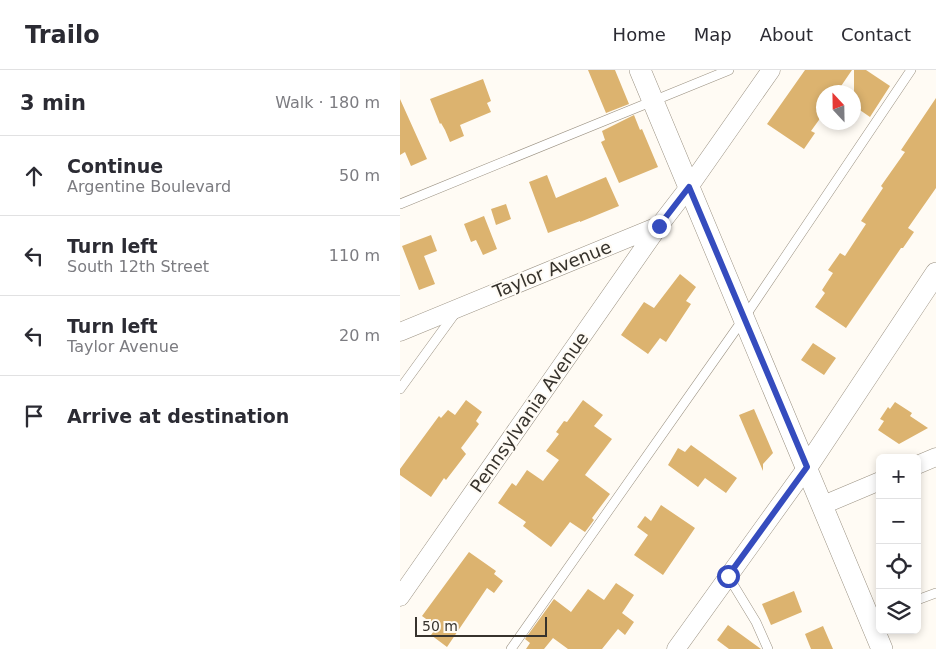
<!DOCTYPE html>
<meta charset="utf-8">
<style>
body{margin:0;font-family:"DejaVu Sans",sans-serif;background:#f2f2f3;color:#2b2b33}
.controls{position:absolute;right:15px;bottom:15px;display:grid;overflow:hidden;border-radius:8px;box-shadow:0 2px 8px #0003}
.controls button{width:45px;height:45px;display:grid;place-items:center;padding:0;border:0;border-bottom:1px solid #e1e1e2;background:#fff;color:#2b2b33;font:25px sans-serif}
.compass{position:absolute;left:416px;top:15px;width:45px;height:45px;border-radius:50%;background:#fff;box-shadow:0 2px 8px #0003;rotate:338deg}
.scale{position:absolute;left:15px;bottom:12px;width:132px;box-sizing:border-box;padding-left:5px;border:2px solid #37332d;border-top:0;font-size:14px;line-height:18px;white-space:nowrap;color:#37332d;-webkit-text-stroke:4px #fffbf4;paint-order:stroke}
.stop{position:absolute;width:15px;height:15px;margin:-11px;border:4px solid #354cbe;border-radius:50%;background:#fff}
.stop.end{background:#354cbe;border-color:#fff;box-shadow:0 1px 5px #0008}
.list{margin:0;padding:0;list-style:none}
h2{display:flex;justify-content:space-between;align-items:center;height:65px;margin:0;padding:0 20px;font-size:21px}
h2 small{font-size:16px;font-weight:400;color:#7c7c81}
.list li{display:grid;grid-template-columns:32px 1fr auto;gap:15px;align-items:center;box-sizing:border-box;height:80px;padding:0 20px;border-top:1px solid #e1e1e2}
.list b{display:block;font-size:19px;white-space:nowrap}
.list p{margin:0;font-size:16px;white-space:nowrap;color:#7c7c81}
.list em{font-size:16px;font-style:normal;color:#7c7c81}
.icon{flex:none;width:28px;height:28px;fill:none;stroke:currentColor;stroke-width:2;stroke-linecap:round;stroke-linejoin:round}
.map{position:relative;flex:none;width:536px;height:579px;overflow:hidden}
header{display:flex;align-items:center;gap:30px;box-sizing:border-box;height:70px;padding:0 25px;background:#fff;border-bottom:1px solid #e1e1e2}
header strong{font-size:24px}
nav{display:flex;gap:28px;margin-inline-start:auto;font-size:18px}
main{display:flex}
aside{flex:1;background:#fff}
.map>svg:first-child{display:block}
</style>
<header>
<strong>Trailo</strong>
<nav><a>Home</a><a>Map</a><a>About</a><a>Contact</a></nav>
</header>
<main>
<aside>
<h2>3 min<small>Walk · 180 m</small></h2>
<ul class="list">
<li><svg class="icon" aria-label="ahead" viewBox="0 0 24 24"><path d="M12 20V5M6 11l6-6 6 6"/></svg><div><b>Continue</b><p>Argentine Boulevard</p></div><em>50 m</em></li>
<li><svg class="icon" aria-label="left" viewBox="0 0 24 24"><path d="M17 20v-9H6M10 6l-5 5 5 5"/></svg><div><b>Turn left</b><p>South 12th Street</p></div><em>110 m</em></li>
<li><svg class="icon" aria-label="left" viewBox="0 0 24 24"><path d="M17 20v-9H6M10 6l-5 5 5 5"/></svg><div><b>Turn left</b><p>Taylor Avenue</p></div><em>20 m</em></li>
<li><svg class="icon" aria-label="arrive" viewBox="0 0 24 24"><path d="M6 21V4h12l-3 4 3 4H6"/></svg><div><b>Arrive at destination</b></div></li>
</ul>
</aside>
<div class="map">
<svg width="536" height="579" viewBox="0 0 536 579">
<rect width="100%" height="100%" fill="#fffbf4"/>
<path fill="#dcb36f" d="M 188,0 L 215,0 L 229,34 L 206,43 Z
M 405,0 L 452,0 L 437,22 L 424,22 L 424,43 L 411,61 L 415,63 L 404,79 L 367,54 Z
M 454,0 L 466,0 L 490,16 L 470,47 L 454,36 Z
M 83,9 L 91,31 L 87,33 L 91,42 L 60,55 L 64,66 L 50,72 L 45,60 L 41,53 L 40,54 L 30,29 Z
M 536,28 L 536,118 L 508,158 L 514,162 L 503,178 L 501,178 L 446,258 L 415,237 L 425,223 L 422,220 L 433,203 L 428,200 L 440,183 L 445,186 L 466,154 L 461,151 L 483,118 L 481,116 L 505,82 L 501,80 Z
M 0,29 L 27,89 L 11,96 L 5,82 L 0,85 Z
M 234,45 L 240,60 L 242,59 L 258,97 L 219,113 L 201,72 L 205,70 L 202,61 Z
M 147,105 L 156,128 L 206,107 L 219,136 L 180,152 L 180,151 L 148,163 L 129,112 Z
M 106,134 L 111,149 L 96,155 L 91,139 Z
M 84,146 L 97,179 L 83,185 L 76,170 L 71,172 L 64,154 Z
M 31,165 L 37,181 L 24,186 L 35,214 L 19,220 L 2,176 Z
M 280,204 L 296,217 L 286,231 L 291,234 L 266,272 L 260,268 L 248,284 L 221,265 L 244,232 L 254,238 Z
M 413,273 L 436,288 L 424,305 L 401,290 Z
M 66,330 L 82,342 L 76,351 L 79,354 L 61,378 L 66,384 L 46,410 L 44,408 L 31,427 L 0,405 L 0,399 L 39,346 L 41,348 L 48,340 L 55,345 Z
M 183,330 L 203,345 L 194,356 L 212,369 L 185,405 L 210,424 L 192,448 L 194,450 L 185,462 L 170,452 L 151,477 L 123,456 L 126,452 L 98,433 L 112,413 L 116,416 L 127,400 L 143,411 L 159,390 L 146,381 L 159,364 L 156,362 L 164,351 L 167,352 Z
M 495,332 L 512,343 L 510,346 L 528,358 L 499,374 L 478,360 L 484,351 L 480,349 L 488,337 L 490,339 Z
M 354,339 L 373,383 L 363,394 L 363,401 L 339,345 Z
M 291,375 L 337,408 L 326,423 L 305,408 L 298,417 L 268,395 L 278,378 L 285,382 Z
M 261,435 L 295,458 L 263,505 L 234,485 L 248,465 L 237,457 L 245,446 L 251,451 Z
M 69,482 L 96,501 L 94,504 L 103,511 L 94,523 L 87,518 L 47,577 L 31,565 L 37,557 L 22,546 Z
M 216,513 L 234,525 L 222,543 L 234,552 L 225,565 L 218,559 L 202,579 L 168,579 L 153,568 L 144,579 L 126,579 L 130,573 L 125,569 L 154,529 L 171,542 L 188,519 L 204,530 Z
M 394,521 L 402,542 L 371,555 L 362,534 Z
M 328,555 L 361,579 L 329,579 L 317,570 Z
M 423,556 L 433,579 L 411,579 L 405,564 Z"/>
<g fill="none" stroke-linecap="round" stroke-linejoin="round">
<g stroke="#9b9283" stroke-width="10">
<path id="service" d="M 0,134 L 329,0
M 0,319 L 56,242
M 328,506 L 356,552 L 368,579
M 517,530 L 536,523
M 111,579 L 344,248 L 511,0"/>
</g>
<g stroke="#9b9283" stroke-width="19">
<path id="minor" d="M 0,262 L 258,156
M 517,395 L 536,387
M 423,435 L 480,411
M 0,527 L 259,156 L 289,117 L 371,0
M 276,579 L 407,397"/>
</g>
<g stroke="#9b9283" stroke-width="22">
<path id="tertiary" d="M 240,0 L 482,579
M 407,397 L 536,203"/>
</g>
<use href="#service" stroke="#fff" stroke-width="9"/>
<use href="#minor" stroke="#fff" stroke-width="18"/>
<use href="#tertiary" stroke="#fff" stroke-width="21"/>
</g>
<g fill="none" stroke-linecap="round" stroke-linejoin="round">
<path stroke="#354cbe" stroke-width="6" d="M 259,156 L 289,117 L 407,397 L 328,506"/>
</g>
<g text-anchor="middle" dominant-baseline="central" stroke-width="4" stroke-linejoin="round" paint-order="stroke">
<g font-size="18" fill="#37332d" stroke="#fffbf4">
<text transform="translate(152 199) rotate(-22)">Taylor Avenue</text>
<text transform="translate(129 342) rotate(-55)">Pennsylvania Avenue</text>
</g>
</g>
</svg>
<div class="controls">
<button>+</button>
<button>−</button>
<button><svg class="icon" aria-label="locate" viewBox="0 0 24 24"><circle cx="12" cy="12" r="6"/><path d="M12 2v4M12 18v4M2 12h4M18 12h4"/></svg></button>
<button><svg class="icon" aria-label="layers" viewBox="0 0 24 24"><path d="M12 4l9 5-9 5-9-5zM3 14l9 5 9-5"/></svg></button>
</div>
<svg class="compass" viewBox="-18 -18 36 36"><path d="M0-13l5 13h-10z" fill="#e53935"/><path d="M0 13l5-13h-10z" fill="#7c7c81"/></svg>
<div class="scale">50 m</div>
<div class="stop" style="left:328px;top:506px"></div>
<div class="stop end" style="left:259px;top:156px"></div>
</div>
</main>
